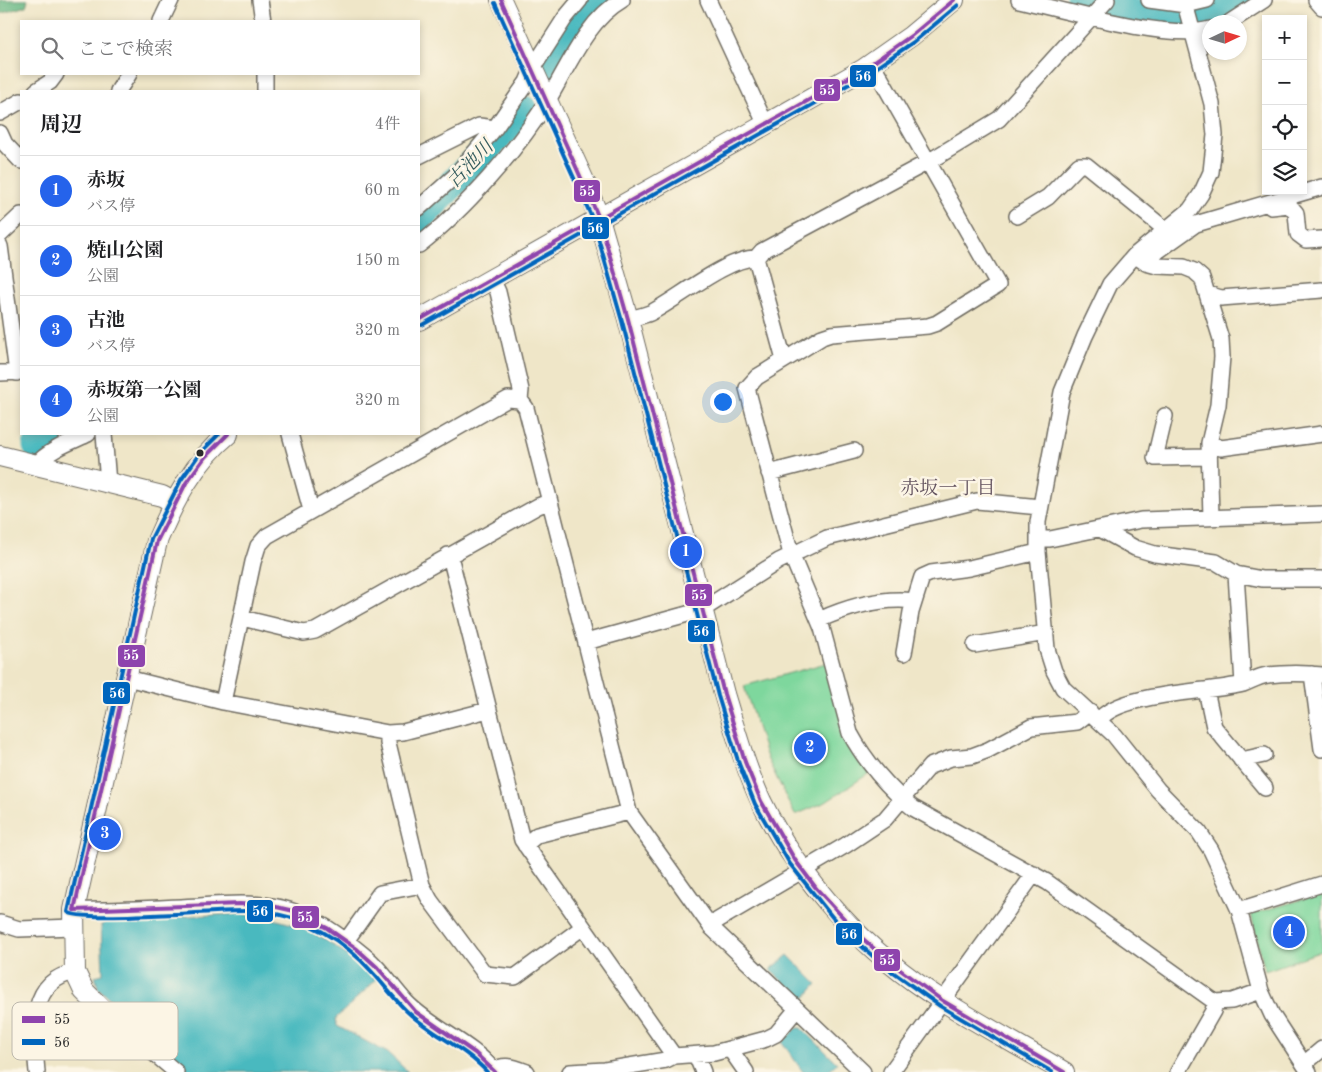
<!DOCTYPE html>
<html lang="ja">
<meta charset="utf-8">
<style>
body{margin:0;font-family:"Old Standard TT","Noto Serif JP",serif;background:#f6f6f6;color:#202124}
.controls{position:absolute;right:15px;top:15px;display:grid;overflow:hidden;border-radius:0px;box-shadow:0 2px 8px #0003}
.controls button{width:45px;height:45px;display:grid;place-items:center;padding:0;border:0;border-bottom:1px solid #e0e0e0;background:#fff;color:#202124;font:25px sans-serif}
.compass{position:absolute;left:1202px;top:15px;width:45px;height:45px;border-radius:50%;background:#fff;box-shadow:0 2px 8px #0003;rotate:86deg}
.you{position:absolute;left:722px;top:401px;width:18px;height:18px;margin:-12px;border:4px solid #fff;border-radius:50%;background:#1a73e8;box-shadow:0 0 0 8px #1a73e833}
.badge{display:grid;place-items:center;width:32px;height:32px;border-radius:50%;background:#2563eb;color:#fff;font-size:16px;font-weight:700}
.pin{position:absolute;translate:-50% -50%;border:2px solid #fff;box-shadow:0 1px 5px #0006}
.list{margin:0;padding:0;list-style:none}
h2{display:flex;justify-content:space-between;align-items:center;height:65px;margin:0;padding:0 20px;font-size:21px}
h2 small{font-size:16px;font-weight:400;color:#757577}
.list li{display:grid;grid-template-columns:32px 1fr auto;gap:15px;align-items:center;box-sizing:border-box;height:70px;padding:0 20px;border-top:1px solid #e0e0e0}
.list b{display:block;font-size:19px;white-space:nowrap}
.list p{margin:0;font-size:16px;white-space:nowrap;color:#757577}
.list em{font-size:16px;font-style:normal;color:#757577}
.icon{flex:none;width:28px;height:28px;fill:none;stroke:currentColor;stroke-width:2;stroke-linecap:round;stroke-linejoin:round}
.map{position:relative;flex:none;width:1322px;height:1072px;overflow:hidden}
.search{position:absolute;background:#fff;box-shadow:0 2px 8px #0003;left:20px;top:20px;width:400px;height:55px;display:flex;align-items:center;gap:12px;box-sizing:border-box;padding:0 18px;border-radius:0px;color:#757577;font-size:19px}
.panel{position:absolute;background:#fff;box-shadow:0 2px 8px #0003;left:20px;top:90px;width:400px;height:345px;border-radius:0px}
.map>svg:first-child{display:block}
</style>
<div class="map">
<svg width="1322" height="1072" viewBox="0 0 1322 1072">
<rect width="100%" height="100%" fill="#fcf5e5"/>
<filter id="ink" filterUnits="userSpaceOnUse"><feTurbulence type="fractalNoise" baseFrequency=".02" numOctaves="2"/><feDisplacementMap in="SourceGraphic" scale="10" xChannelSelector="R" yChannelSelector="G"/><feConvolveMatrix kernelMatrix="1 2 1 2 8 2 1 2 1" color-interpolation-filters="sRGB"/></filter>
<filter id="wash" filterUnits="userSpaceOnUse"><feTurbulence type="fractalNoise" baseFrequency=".0096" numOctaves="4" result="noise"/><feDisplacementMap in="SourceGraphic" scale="20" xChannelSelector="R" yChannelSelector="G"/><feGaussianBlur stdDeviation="1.12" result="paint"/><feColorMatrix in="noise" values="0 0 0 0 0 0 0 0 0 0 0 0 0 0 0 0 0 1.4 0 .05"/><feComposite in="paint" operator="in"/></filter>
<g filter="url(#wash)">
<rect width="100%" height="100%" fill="#efe6c8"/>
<path fill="#7ed79d" stroke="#548164" d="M 826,663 L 871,772 L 826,802 L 795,815 L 767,758 L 744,686 Z
M 1322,894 L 1322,951 L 1265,971 L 1251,914 Z"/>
<path fill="#66b884" stroke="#487258" d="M 0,0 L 28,0 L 26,6 L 0,14 Z"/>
<path fill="#4ab9bf" stroke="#3a7275" d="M 239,914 C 303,920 329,938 376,980 L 336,1018 L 337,1026 L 388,1053 L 408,1072 L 191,1072 L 98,988 L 95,976 L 103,974 L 101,925 L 112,919 Z
M 788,955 L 817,984 L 803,1000 L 770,970 Z
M 797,1028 L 802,1028 L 837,1063 L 827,1072 L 803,1072 L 782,1042 Z"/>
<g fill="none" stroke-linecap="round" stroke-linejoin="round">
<path stroke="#4ab9bf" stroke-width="29" d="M 1080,0 C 1140,13 1183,34 1240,0
M 554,65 L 578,23 L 604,0
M 419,219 L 524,110
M 37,446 L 61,434"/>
</g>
</g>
<g filter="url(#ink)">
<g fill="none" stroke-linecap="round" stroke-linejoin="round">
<g stroke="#706c62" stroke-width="18">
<path id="street" d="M 260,0 L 263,21
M 708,0 L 765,123
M 1019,0 C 1063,10 1170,41 1210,29
M 1149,0 L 1186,5 L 1207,0
M 1184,0 L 1212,104 L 1215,135 L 1211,172 L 1201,194 L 1190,210 L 1135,255 L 1110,284 L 1085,336 L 1062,392 L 1038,522 L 1038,552 L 1047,649 L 1054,671 L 1063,688 L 1114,735 L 1158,790 L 1199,832 L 1211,850 L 1239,910 L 1261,991 L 1272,1015 L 1309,1072
M 1316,0 L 1322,7
M 161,21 L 171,0
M 1230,22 L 1264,0
M 872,63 L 998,285 L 937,323 L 928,326 L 831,334 L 822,337 L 757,377 L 747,388 L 791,554 L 822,628 L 850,733 C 865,761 889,789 913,808 L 1047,882 L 1215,1002
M 265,74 L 265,91
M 36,91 L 50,82 L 56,74
M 118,91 L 129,74
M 0,113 L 21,101
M 0,133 L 5,144 L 21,161
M 419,156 L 479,126 L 495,128
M 1271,207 L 1289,205 L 1296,213 L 1298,234 L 1306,240 L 1322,239
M 419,208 L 455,176 L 495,128 L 527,82 L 533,68 L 565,18 L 580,0
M 1017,216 L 1048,197 L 1079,165 L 1086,165 L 1166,230
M 0,235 L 21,215
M 419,245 C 464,210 518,149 548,100 C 568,67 587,20 622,0
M 0,246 L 17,373
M 1140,259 L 1146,263 L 1158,251 L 1196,224 L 1322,187
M 1146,263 L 1157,266 L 1184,267 L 1194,271 L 1202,278 L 1221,339 L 1222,357 L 1218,405 L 1209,443 L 1211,518
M 492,279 L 498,292 L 521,390 L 520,400 L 526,408 L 629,812 L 711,927 L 863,1072
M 1208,294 L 1221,298 L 1322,290
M 628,319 C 635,317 643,316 650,313 C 676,300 728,257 756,258
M 784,360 L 756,258 L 762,251 L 928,162 L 999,119 L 1107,0
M 0,373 L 21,372
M 1165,416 L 1155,458 L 1208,457
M 104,434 L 108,483
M 290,434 L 311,510
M 1209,443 L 1221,448 L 1322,434
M 36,465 C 48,450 71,442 88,434
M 769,473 L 854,451
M 1100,529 L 1135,548 L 1155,554 L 1216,562 L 1236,574 L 1262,579 L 1322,579
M 1038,539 L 1050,539 L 1141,520 L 1322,514
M 448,555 L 452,564 L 522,840 L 674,1056
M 1236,574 L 1243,684
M 242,618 L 304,633 L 315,631 L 538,506 L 549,502
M 819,620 C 848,607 882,597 914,601
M 586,642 L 702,610 L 779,561 L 827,538 L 977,501 L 1040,507
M 975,645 L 1046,633
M 904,653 L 911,612 L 922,577 L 931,573 L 969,568 L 1038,552
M 1312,674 L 1322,749
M 127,678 L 223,702 L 388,733 L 403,732 L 488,710
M 1206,690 L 1214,727 L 1265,788
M 223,702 L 253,562 L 258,546 L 267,536 L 508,399 L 520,400
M 1099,720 C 1120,692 1208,693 1243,684 C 1251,681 1259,676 1268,675 C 1286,673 1304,673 1322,675
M 388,733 L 388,743 L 422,885 L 430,900 L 485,974 L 515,977 L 583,927
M 1241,760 L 1264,755
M 525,845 L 537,835 L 629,812
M 74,910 C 116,911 157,908 199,906 C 227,904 254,902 282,908 C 313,915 342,937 366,957 C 382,970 392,987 406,1002 C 432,1029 472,1043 495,1072
M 1239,910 L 1322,884
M 0,923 L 19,929 L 73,927
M 711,927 L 718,920 L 846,845 L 885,819 L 930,766 L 951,758 L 972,756 L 988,750 L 1031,727 L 1077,722 L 1090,712
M 346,941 L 380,893 L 422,885
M 104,1011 L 176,1072
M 730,1049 L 746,1072
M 696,1055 L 703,1072
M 1304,1064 L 1322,1049
M 494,1070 C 505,1063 516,1068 527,1072
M 37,1072 C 34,1035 26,981 75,972
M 570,1072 L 605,1070 L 666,1060 L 674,1056 L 714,1053 L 766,1039 L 776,1034 L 797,1009
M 891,1072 L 1034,874
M 1178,1072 L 1213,1011 L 1215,1002 L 1232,1001 L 1261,991"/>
</g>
<g stroke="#706c62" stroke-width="22">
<path id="secondary" d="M 501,0 L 585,183 L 599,218 L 628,319 L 724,694 C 735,730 745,767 761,801 C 801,883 866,953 943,1001 C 982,1026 1024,1048 1064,1072
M 419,320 L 864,69 L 911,36 L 954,0
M 0,456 L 162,496 L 173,502
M 104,1011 L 84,991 L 75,972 L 74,910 L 157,541 C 174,501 194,462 228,434"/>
</g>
<use href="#street" stroke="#fff" stroke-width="15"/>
<use href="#secondary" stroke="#fff" stroke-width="20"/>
<g stroke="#fcf5e5" stroke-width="8">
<path id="bus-1" d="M 501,0 L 599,218 L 628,319 L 724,694 L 745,762 L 761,801 L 795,860 L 816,888 L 862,938 L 888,961 L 943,1001 L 1064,1072
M 419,320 L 864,69 L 911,36 L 954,0
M 228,434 L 205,457 L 186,483 L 157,541 L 74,910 L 240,904 L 272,906 L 294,911 L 327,928 L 357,949 L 377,967 L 416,1012 L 475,1053 L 495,1072"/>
</g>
<g stroke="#fcf5e5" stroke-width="8">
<path id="bus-2" d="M 495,3 L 593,220 L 622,321 L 718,696 L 739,764 L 755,804 L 790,864 L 833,918 L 858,943 L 884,966 L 940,1006 L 1052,1072
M 422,325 L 867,74 L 915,41 L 958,5
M 219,434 L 200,453 L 181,480 L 151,539 L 68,912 C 77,923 233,909 259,911 C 303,915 345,941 373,973 C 386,987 397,1003 411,1015 C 435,1036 465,1048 487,1072"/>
</g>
<use href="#bus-1" stroke="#8e44ad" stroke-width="4"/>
<use href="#bus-2" stroke="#0065bd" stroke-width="4"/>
</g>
</g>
<circle fill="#2b2b2b" stroke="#fcf5e5" stroke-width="2" cx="200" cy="453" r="4.5"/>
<g text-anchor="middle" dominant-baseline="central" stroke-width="5" stroke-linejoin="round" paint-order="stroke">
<g font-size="19" font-style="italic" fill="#365d5f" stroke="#fcf5e5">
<text transform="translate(471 165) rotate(-46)">古池川</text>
</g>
<g font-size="19" fill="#62525e" stroke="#fcf5e5">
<text x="948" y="489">赤坂一丁目</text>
</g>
</g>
<rect x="12" y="1002" width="166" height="58" rx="8" fill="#fcf5e5" stroke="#bdb8ad" stroke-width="1"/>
<rect x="22" y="1016" width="23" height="7" fill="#8e44ad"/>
<rect x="22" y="1039" width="23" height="6" fill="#0065bd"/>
<g font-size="14" fill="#2b2b2b">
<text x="54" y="1024">55</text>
<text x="54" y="1047">56</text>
</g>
<g stroke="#fcf5e5" stroke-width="2">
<rect x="849" y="64" width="28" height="24" rx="5" fill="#0065bd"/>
<rect x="813" y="78" width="28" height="24" rx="5" fill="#8e44ad"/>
<rect x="573" y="179" width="28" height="24" rx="5" fill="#8e44ad"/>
<rect x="581" y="216" width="29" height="24" rx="5" fill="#0065bd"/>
<rect x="684" y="583" width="29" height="24" rx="5" fill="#8e44ad"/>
<rect x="687" y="619" width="29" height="24" rx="5" fill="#0065bd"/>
<rect x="117" y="644" width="29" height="24" rx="5" fill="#8e44ad"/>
<rect x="102" y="681" width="29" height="24" rx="5" fill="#0065bd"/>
<rect x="246" y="899" width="28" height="24" rx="5" fill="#0065bd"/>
<rect x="291" y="905" width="29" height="24" rx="5" fill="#8e44ad"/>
<rect x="835" y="922" width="28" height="24" rx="5" fill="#0065bd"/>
<rect x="873" y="948" width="28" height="24" rx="5" fill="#8e44ad"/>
</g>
<g font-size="14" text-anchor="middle" font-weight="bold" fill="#fff">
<text x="863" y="81">56</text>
<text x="827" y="95">55</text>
<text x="587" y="196">55</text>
<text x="595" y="233">56</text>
<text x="699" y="600">55</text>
<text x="701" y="636">56</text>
<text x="131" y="660">55</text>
<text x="117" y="698">56</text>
<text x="260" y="916">56</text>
<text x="305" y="922">55</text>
<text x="849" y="939">56</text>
<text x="887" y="965">55</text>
</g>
</svg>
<div class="controls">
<button>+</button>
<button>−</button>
<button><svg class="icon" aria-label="locate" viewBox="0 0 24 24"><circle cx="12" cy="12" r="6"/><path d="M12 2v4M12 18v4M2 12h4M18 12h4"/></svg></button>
<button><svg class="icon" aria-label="layers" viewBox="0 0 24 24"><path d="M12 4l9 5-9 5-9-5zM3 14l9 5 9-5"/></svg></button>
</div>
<svg class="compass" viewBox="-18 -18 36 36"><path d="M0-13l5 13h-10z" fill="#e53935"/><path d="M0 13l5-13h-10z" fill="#757577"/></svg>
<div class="you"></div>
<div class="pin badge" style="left:686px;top:552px">1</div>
<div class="pin badge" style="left:810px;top:748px">2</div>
<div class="pin badge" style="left:105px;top:834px">3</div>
<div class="pin badge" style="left:1289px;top:932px">4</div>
<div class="search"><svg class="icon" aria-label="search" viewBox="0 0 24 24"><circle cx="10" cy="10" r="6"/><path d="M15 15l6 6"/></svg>ここで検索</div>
<section class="panel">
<h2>周辺<small>4件</small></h2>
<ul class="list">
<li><span class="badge">1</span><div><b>赤坂</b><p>バス停</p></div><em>60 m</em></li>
<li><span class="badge">2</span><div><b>焼山公園</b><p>公園</p></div><em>150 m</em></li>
<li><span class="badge">3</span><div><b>古池</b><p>バス停</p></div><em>320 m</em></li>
<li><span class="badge">4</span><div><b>赤坂第一公園</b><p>公園</p></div><em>320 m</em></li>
</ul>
</section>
</div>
